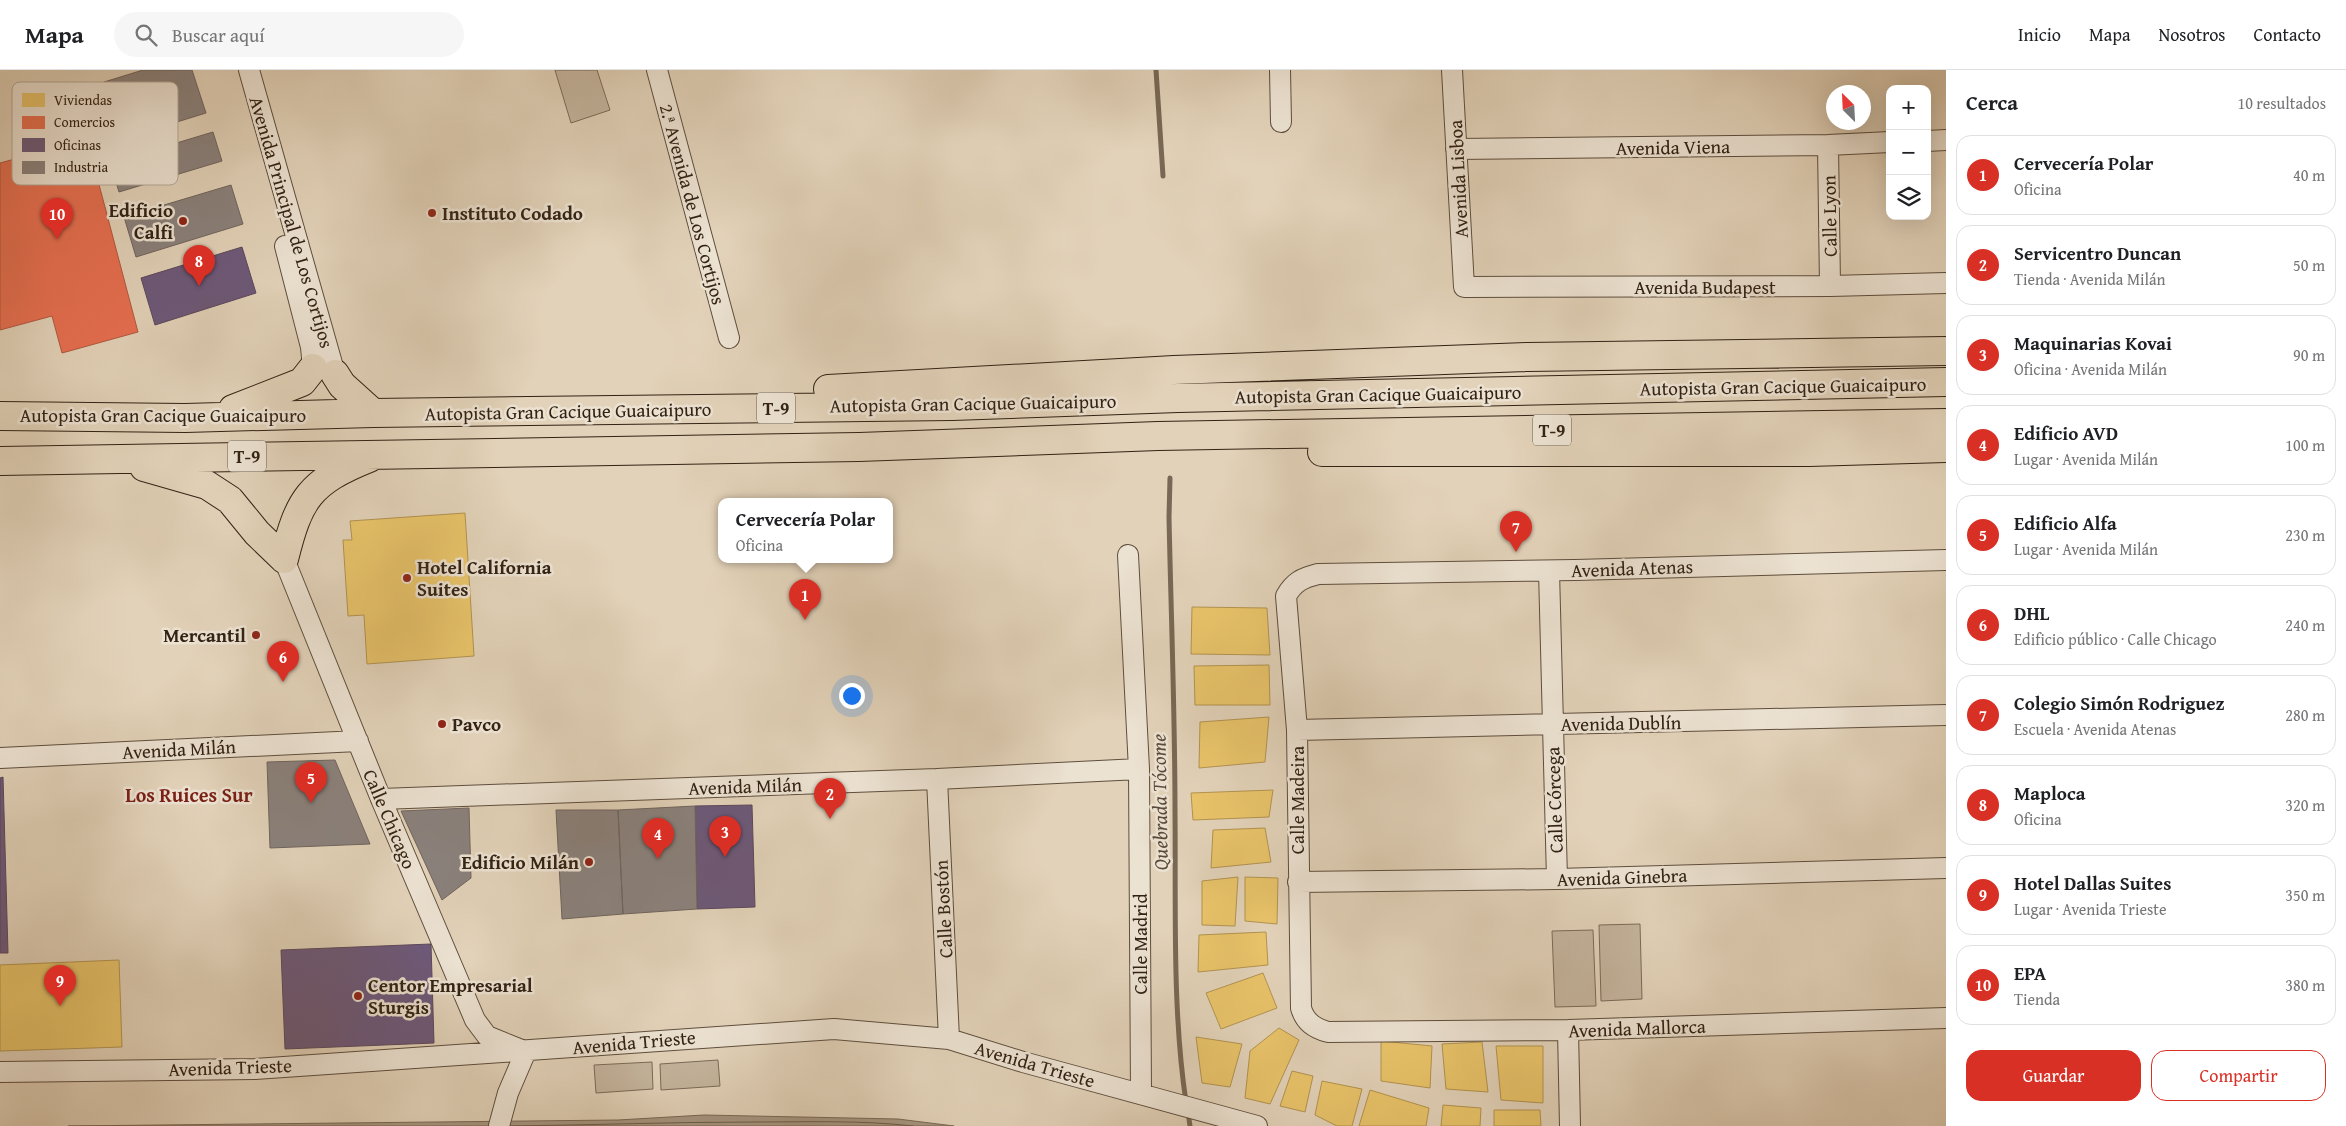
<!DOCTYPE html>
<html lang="es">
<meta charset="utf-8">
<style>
body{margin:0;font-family:"Gentium Book Plus",serif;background:#f6f6f6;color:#202124}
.controls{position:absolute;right:15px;top:15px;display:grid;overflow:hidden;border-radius:10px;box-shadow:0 5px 20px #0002}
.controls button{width:45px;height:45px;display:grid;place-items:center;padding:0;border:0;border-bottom:1px solid #e0e0e0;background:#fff;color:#202124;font:25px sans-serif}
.compass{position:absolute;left:1826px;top:15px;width:45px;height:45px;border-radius:50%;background:#fff;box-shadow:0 5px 20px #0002;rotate:336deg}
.you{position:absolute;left:851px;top:625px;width:18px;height:18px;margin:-12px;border:4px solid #fff;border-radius:50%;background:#1a73e8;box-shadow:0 0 0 8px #1a73e833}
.badge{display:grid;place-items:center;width:32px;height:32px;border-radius:50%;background:#d93025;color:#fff;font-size:16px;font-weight:700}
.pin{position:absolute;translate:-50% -41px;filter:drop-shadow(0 1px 2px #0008)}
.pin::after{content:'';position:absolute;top:26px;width:18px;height:15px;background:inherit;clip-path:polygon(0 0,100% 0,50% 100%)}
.popup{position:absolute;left:718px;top:428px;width:175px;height:65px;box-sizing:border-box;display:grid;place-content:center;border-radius:10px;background:#fff;filter:drop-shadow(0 1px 4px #0005);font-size:16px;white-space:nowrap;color:#757577}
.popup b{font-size:19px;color:#202124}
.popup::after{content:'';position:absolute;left:50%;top:100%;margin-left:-10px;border:10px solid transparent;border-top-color:#fff}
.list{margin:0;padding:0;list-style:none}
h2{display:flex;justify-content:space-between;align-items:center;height:65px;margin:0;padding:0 20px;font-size:21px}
h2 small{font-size:16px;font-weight:400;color:#757577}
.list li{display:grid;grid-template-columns:32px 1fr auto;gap:15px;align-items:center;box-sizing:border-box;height:80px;margin:0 10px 10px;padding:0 10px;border:1px solid #e0e0e0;border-radius:15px}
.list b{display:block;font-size:19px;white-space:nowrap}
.list p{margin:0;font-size:16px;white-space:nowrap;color:#757577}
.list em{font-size:16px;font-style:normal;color:#757577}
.actions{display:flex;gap:10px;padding:15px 20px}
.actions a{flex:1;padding:11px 0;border:1px solid #d93025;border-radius:15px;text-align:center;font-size:18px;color:#d93025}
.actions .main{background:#d93025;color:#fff}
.icon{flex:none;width:28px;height:28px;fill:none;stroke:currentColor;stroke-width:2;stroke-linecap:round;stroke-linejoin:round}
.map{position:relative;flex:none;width:1946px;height:1056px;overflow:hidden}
header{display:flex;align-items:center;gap:30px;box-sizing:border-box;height:70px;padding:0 25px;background:#fff;border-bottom:1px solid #e0e0e0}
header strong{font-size:24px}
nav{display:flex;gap:28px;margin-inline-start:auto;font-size:18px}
.search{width:350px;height:45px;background:#f6f6f6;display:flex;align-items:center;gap:12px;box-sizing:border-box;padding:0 18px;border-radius:28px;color:#757577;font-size:19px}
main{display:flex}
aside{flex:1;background:#fff}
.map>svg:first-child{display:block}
</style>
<header>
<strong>Mapa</strong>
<div class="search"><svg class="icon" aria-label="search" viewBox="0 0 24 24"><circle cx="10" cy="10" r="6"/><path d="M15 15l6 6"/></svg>Buscar aquí</div>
<nav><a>Inicio</a><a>Mapa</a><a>Nosotros</a><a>Contacto</a></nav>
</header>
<main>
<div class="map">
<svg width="1946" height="1056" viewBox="0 0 1946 1056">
<rect width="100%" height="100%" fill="#e2d2b9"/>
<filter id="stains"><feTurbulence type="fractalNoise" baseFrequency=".004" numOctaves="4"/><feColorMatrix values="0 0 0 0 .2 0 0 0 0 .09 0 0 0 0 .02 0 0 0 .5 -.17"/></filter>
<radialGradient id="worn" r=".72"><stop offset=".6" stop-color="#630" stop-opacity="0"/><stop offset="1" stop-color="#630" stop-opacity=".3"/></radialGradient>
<path fill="#c4b49d" stroke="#7b6b58" d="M 555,0 L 597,0 L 610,40 L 571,53 Z
M 1640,854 L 1642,929 L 1601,931 L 1599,855 Z
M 1593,860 L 1596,936 L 1555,937 L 1552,861 Z
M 718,990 L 720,1016 L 661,1020 L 660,994 Z
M 652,992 L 653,1019 L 596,1023 L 594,995 Z"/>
<path fill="#a69681" stroke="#786855" d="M 704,1045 L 898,1049 L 954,1056 L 68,1056 L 618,1050 Z"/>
<path fill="#e9c46a" stroke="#b29350" d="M 465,443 L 474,586 L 367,594 L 364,545 L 348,546 L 343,470 L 352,470 L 350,451 Z
M 1192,537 L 1267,538 L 1270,585 L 1191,584 Z
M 1269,595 L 1270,635 L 1195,635 L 1194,596 Z
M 1269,647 L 1265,692 L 1199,698 L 1200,652 Z
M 1273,720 L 1269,747 L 1193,750 L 1191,723 Z
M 1265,758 L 1271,792 L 1211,798 L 1213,760 Z
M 1238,807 L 1235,856 L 1202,855 L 1202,811 Z
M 1245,807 L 1278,808 L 1277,854 L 1245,851 Z
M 1266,862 L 1268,895 L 1198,902 L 1199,865 Z
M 119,890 L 122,977 L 0,981 L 0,895 Z
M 1263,903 L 1277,938 L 1221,959 L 1206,923 Z
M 1279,958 L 1299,970 L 1270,1034 L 1245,1028 L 1250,981 Z
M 1196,967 L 1242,974 L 1230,1017 L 1202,1013 Z
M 1381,971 L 1432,976 L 1430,1018 L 1381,1011 Z
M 1482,972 L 1488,1022 L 1446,1019 L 1442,974 Z
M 1496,976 L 1543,976 L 1543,1033 L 1501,1030 Z
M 1292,1001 L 1313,1006 L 1305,1042 L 1280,1036 Z
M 1322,1011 L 1362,1019 L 1352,1056 L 1337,1056 L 1315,1045 Z
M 1370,1020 L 1429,1038 L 1426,1056 L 1359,1056 Z
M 1443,1035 L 1481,1038 L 1480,1056 L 1441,1056 Z
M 1494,1040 L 1540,1040 L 1541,1056 L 1494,1056 Z"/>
<path fill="#e76f51" stroke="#b1583f" d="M 87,69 L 138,262 L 62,283 L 52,246 L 0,260 L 0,93 Z"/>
<path fill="#6d597a" stroke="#5b485b" d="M 242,177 L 256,223 L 155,255 L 141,208 Z
M 3,707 L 8,883 L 0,883 L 0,708 Z
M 752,735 L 755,837 L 697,839 L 695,736 Z
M 431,874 L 434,973 L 285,979 L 281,880 Z"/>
<path fill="#8a817c" stroke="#70645d" d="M 143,0 L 192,0 L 206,43 L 122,69 L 104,12 Z
M 213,62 L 222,91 L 119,122 L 110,93 Z
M 231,115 L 243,154 L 136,187 L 124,147 Z
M 335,690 L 370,774 L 270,778 L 267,692 Z
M 695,736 L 697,839 L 623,844 L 618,740 Z
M 469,738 L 471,808 L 442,830 L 401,741 Z
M 556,740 L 618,740 L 623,844 L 562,849 Z"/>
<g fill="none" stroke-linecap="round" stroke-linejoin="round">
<path stroke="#6c5c4a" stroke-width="1" d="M 511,1056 C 592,1055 673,1052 754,1052 C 807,1052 860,1050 913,1056"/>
<path stroke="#786855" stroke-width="5" d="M 1156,0 L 1163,106
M 1170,408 L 1169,447 C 1171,545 1175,643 1175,741 C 1176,835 1172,939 1186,1032
M 1188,1042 L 1190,1056"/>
<g stroke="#5e4e3d" stroke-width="22">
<path id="minor" d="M 249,0 L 335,304
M 657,0 L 729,268
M 1280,0 L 1281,52
M 1452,0 L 1464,217 L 1830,216 L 1946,213
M 1927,71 L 1946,70
M 1828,75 L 1830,216
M 1456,79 L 1828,75 L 1890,72
M 285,176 L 311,277 L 313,298
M 1128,485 L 1139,699 L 1141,1023
M 284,489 L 381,729 L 475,950 L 487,966 L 519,979
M 1946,490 L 1575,500 L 1318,504 C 1302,508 1294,512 1286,526 L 1297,660 L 1301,938 C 1305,952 1314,958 1328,962 L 1568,960 L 1946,948
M 1549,501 L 1557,809
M 1297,660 L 1946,645
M 0,688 L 358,671
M 937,709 L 949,969
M 381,729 L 937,709 L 1139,699
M 1298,812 L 1557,809 L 1946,798
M 1568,960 L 1570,1056
M 0,1002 L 255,999 L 834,959 L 949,969 L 1023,992 L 1257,1056
M 499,1056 L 508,1023 L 526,981"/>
</g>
<g stroke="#322214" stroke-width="30">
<path id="highway" d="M 335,304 L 342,315 L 373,343
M 828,319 L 1174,300 L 1527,287 L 1946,281
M 233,339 L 302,312 L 313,298
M 0,346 L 185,348 L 373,343 L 952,336 L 1178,328 L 1946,312
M 1322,382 L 1809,382 L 1946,378
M 0,391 L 859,377 L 1158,366 L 1946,353
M 144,397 L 207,415 L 230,430 L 257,463 L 284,489
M 284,489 C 299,429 309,412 369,388"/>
</g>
<use href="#minor" stroke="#ece2d2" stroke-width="20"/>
<use href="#highway" stroke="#e2d2b9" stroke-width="28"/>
</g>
<g fill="#8f2418" stroke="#ece2d2" stroke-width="2">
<circle cx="432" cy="143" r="5"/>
<circle cx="183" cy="151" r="5"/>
<circle cx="407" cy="508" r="5"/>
<circle cx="256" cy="565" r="5"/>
<circle cx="442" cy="654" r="5"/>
<circle cx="589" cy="792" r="5"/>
<circle cx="358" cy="926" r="5"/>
</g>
<g text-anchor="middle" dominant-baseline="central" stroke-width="5" stroke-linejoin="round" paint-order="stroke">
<g fill="#ece2d2" stroke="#6a5c4d" stroke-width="1">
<rect x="757" y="322.5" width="38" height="31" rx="4"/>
<rect x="1533" y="344.5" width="38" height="31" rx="4"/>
<rect x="228" y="370.5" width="38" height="31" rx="4"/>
</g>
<g font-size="18" font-weight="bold" fill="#322214">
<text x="776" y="338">T-9</text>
<text x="1552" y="360">T-9</text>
<text x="247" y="386">T-9</text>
</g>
<g font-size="19" fill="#322214" stroke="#ece2d2">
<text transform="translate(1673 77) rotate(-1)">Avenida Viena</text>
<text transform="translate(1458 109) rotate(-93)">Avenida Lisboa</text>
<text transform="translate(693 134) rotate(75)">2.ª Avenida de Los Cortijos</text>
<text transform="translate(1829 146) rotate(-91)">Calle Lyon</text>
<text transform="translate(292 152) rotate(74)">Avenida Principal de Los Cortijos</text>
<text x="1705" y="217">Avenida Budapest</text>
<text transform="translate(1783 316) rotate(-1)">Autopista Gran Cacique Guaicaipuro</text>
<text transform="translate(1378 324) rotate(-1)">Autopista Gran Cacique Guaicaipuro</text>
<text transform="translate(973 333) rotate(-1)">Autopista Gran Cacique Guaicaipuro</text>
<text transform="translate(568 341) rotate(-1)">Autopista Gran Cacique Guaicaipuro</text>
<text x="163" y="345">Autopista Gran Cacique Guaicaipuro</text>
<text transform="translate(1632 498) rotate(-2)">Avenida Atenas</text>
<text transform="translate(1621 653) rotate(-1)">Avenida Dublín</text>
<text transform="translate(179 679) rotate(-3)">Avenida Milán</text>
<text transform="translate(745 716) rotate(-2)">Avenida Milán</text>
<text transform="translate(1297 730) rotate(-90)">Calle Madeira</text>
<text transform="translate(1554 730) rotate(-92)">Calle Córcega</text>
<text transform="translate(390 749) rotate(67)">Calle Chicago</text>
<text transform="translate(1622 807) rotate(-2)">Avenida Ginebra</text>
<text transform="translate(943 839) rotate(-93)">Calle Bostón</text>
<text transform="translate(1140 874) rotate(-90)">Calle Madrid</text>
<text transform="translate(1637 958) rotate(-2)">Avenida Mallorca</text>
<text transform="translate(634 972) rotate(-5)">Avenida Trieste</text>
<text transform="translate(1035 994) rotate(16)">Avenida Trieste</text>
<text transform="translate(230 997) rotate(-2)">Avenida Trieste</text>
</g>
<g font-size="19" font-weight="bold" fill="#322214" stroke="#ece2d2" text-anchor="start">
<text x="173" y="140" text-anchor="end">Edificio<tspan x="173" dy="22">Calfi</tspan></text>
<text x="442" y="143">Instituto Codado</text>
<text x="417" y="497">Hotel California<tspan x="417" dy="22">Suites</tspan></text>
<text x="246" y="565" text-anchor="end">Mercantil</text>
<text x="452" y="654">Pavco</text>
<text x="579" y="792" text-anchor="end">Edificio Milán</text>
<text x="368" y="915">Centor Empresarial<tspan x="368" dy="22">Sturgis</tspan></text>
</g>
<g font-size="20" font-weight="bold" fill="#7a1f14" stroke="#ece2d2">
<text x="189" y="724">Los Ruices Sur</text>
</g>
<g font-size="20" font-style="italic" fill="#5b4b3a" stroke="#ece2d2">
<text transform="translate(1159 732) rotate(-91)">Quebrada Tócome</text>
</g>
</g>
<rect x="12" y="12" width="166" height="103" rx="8" fill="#ece2d2" stroke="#b4a899" stroke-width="1"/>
<rect x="22" y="23" width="23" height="14" fill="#e9c46a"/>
<rect x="22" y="46" width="23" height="13" fill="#e76f51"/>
<rect x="22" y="68" width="23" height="14" fill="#6d597a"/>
<rect x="22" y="91" width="23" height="13" fill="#8a817c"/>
<g font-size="14" fill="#322214">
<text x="54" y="35">Viviendas</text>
<text x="54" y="57">Comercios</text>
<text x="54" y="80">Oficinas</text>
<text x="54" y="102">Industria</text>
</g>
<rect width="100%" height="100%" filter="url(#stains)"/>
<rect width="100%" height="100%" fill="url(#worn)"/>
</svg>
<div class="controls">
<button>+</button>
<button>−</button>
<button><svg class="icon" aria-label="layers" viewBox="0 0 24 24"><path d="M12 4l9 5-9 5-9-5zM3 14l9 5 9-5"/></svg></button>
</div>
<svg class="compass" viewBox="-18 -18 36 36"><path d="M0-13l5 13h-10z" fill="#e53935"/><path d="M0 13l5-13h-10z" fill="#757577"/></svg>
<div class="you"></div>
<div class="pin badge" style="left:805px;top:550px">1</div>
<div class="popup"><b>Cervecería Polar</b>Oficina</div>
<div class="pin badge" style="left:830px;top:749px">2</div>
<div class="pin badge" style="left:725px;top:787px">3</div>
<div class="pin badge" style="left:658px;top:789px">4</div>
<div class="pin badge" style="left:311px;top:733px">5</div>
<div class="pin badge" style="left:283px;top:612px">6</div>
<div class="pin badge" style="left:1516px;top:482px">7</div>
<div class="pin badge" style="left:199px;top:216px">8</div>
<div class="pin badge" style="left:60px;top:936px">9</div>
<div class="pin badge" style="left:57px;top:169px">10</div>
</div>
<aside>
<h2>Cerca<small>10 resultados</small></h2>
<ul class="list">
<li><span class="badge">1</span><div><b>Cervecería Polar</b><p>Oficina</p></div><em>40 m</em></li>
<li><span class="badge">2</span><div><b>Servicentro Duncan</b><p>Tienda · Avenida Milán</p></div><em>50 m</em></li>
<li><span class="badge">3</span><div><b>Maquinarias Kovai</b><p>Oficina · Avenida Milán</p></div><em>90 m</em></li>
<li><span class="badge">4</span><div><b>Edificio AVD</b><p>Lugar · Avenida Milán</p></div><em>100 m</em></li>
<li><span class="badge">5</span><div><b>Edificio Alfa</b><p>Lugar · Avenida Milán</p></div><em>230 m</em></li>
<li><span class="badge">6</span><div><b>DHL</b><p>Edificio público · Calle Chicago</p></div><em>240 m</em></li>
<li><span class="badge">7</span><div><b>Colegio Simón Rodriguez</b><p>Escuela · Avenida Atenas</p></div><em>280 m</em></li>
<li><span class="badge">8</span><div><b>Maploca</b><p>Oficina</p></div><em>320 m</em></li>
<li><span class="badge">9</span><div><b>Hotel Dallas Suites</b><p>Lugar · Avenida Trieste</p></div><em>350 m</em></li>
<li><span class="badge">10</span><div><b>EPA</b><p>Tienda</p></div><em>380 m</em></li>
</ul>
<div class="actions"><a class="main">Guardar</a><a>Compartir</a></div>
</aside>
</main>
